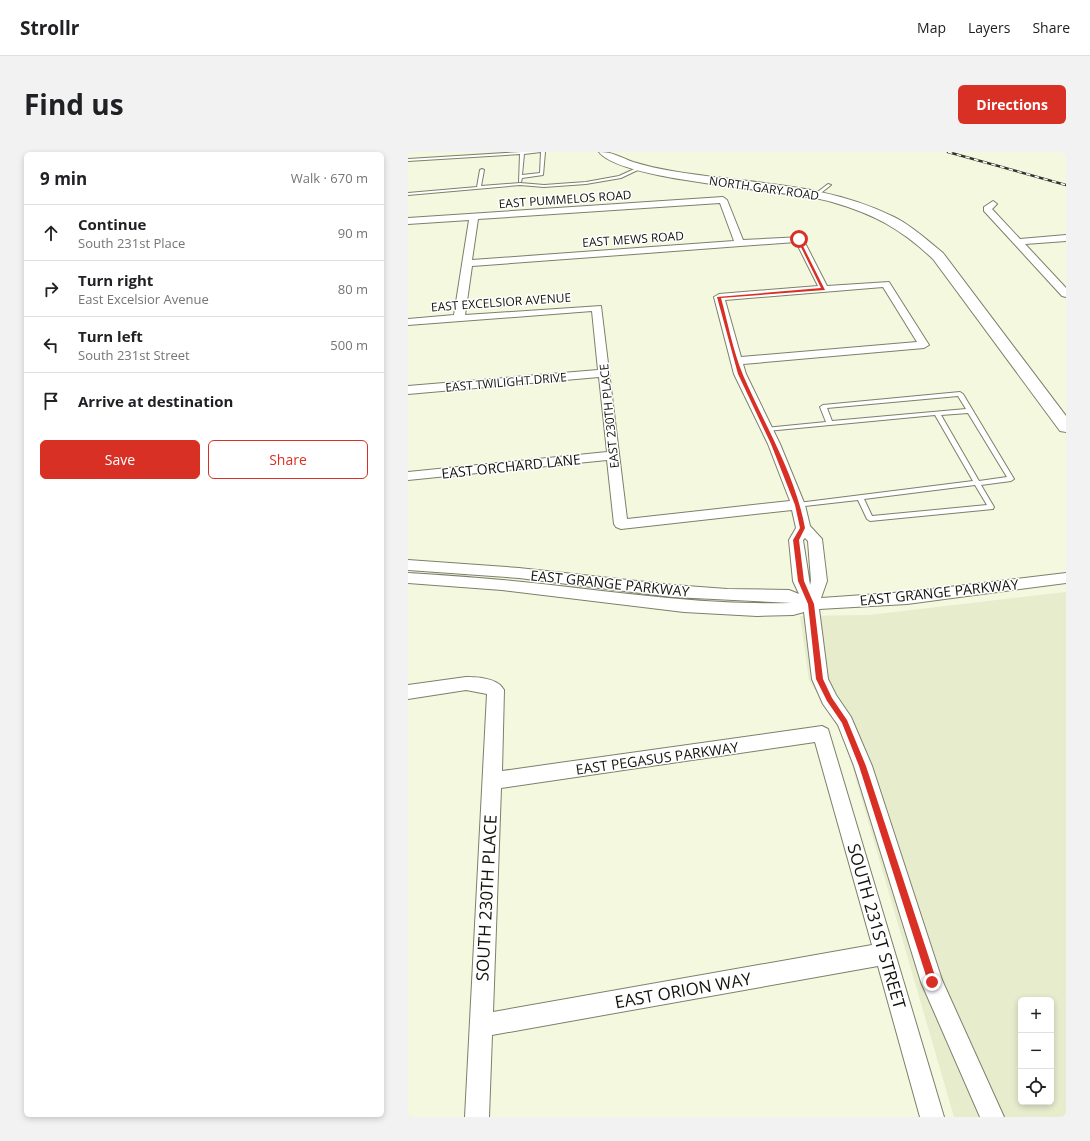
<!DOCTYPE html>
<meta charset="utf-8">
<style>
body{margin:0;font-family:"Open Sans",sans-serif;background:#f2f2f2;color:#202124}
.controls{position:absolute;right:12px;bottom:12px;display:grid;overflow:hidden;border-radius:6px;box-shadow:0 2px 6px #0003}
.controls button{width:36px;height:36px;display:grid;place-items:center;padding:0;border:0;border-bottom:1px solid #e0e0e0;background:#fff;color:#202124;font:20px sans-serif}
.stop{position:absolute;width:12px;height:12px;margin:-9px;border:3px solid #d93025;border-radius:50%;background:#fff}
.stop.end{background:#d93025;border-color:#fff;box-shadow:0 1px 4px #0008}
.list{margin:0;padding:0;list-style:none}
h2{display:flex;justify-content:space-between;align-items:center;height:52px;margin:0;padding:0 16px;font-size:17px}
h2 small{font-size:13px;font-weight:400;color:#757577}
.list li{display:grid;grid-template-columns:26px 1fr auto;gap:12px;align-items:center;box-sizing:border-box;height:56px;padding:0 16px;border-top:1px solid #e0e0e0}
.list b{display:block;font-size:15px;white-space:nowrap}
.list p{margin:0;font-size:13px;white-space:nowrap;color:#757577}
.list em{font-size:13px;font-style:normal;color:#757577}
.actions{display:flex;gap:8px;padding:12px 16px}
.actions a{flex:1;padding:9px 0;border:1px solid #d93025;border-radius:6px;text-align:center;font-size:14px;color:#d93025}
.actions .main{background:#d93025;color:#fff}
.icon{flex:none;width:22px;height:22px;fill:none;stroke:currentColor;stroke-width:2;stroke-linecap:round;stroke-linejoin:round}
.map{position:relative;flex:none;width:658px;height:965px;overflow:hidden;border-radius:6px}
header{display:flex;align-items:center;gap:24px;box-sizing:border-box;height:56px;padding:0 20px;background:#fff;border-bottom:1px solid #e0e0e0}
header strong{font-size:19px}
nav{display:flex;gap:22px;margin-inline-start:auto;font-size:14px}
.intro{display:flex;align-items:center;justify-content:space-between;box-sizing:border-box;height:96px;padding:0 24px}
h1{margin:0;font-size:28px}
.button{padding:10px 18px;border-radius:6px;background:#d93025;color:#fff;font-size:14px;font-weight:700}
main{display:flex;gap:24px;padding:0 24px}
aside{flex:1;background:#fff;border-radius:6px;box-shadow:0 2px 6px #0003}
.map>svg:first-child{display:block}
</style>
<header>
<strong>Strollr</strong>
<nav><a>Map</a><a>Layers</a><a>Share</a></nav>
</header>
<div class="intro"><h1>Find us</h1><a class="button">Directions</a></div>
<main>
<aside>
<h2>9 min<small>Walk · 670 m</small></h2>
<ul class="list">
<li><svg class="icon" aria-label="ahead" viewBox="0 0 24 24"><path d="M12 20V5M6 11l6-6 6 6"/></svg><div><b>Continue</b><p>South 231st Place</p></div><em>90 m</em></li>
<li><svg class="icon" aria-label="right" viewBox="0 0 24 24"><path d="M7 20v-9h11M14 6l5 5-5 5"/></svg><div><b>Turn right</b><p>East Excelsior Avenue</p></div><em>80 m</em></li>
<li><svg class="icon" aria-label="left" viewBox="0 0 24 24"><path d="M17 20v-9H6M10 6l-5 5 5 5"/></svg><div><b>Turn left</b><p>South 231st Street</p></div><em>500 m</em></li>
<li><svg class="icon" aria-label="arrive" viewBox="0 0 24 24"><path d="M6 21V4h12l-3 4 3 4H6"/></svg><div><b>Arrive at destination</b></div></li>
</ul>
<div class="actions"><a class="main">Save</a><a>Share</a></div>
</aside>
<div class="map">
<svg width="658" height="965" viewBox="0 0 658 965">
<rect width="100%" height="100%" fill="#f3f8df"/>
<path fill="#e6eccc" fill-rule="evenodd" d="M 658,440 L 658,965 L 546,965 L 436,586 L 401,528 L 392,464 L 461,463 ZM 613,848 L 643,848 L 643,950 L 613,950 Z"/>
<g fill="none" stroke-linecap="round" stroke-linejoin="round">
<g stroke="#7c806a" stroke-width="2">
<path id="service" d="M 113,0 L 133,0 L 116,2 L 114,23 L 132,21 L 133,0 L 137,0 L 135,23 L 114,26 L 113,30 L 111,30 L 112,2 L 0,9 L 0,7 Z
M 233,14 L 236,15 L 213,26 L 178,32 L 136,35 L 112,33 L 0,43 L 0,41 L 69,35 L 72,18 L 74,17 L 76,18 L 73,34 L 112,31 L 136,33 L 178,30 L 211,24 Z
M 420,32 L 423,33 L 409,44 L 407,44 L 407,42 Z
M 552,240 L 555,242 L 606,327 L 603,329 L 573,333 L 586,355 L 585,357 L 462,369 L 459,367 L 450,348 L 388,355 L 387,353 L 388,351 L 390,351 L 565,329 L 527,263 L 359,279 L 356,277 L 357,276 L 418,270 L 412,255 L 415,253 ZM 550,244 L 558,257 L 424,269 L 419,256 ZM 560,261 L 599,325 L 571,329 L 533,263 ZM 567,333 L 579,353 L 464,364 L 456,347 Z"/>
</g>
<g stroke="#7c806a" stroke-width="2">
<path id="minor" d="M 315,45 L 319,48 L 335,88 L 394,85 L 419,134 L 481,130 L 521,193 L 516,196 L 335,212 L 338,222 L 372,292 L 397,353 L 402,374 L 414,387 L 419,429 L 413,446 L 499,440 L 658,421 L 658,431 L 499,452 L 411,457 L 420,527 L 428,543 L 443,565 L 464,614 L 534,828 L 596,965 L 572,965 L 513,830 L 446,614 L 430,573 L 415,552 L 404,527 L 396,460 L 385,463 L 349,464 L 276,460 L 94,438 L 0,431 L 0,421 C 31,423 63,425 94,428 C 191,437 287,454 384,451 L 265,445 L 111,426 L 0,418 L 0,408 L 111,416 L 265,433 L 319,437 L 381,438 L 391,442 L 385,429 L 381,388 L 388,376 L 384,358 L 213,377 L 208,375 L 206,372 L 199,308 L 0,328 L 0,320 L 199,300 L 191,225 L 0,242 L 0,234 L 190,218 L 184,159 L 0,173 L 0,167 L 46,163 L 61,68 L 0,72 L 0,66 ZM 312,51 L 326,89 L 64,108 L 70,67 ZM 388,90 L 410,134 L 311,142 L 306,145 L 326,222 L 360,292 L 382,349 L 219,367 L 193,154 L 57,163 L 64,114 ZM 475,135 L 509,190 L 333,205 L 317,148 ZM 397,386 L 400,389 L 403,429 L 402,433 L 395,388 Z
M 585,49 L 589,52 L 584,57 L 612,87 L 658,83 L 658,89 L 617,92 L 658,136 L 658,145 L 654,144 L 576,59 L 576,55 Z
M 58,525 C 70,525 90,526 96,538 L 94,619 L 414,574 L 420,577 L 536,965 L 512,965 L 470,814 L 84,883 L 81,965 L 57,965 L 79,542 L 58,538 L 0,547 L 0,533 ZM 407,590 L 464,793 L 85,860 L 93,636 Z"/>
</g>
<g stroke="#7c806a" stroke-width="2">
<path id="secondary" d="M 191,0 C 205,0 212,5 225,10 C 238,14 251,17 264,19 C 338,32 417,30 486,65 C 504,74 519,88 535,101 L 658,264 L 658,280 L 652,279 L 525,107 C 493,77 466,62 424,50 C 379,37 214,30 191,0 Z"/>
</g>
<use href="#service" fill="#fff" fill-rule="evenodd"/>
<use href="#minor" fill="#fff" fill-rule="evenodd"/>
<use href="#secondary" fill="#fff" fill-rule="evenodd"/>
<g stroke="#323329" stroke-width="2.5">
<path id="rail" d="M 540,0 L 658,33"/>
</g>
<use href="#rail" stroke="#fff" stroke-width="1.5" stroke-dasharray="4.5" stroke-linecap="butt"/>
</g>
<path fill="#d93025" d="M 391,86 L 417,138 L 313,146 C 320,171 325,199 335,223 C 357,274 387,321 397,376 L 391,388 L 396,429 L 406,452 L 415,527 L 424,546 L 439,568 L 458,614 L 529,830 L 524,835 L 520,830 L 451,614 L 434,571 L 419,549 L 408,527 L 400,452 L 390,429 L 385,388 L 392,376 L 387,353 L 363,292 L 330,222 L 309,145 L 413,136 L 389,87 Z"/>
<g text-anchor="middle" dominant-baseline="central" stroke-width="3" stroke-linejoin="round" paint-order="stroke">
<g font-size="12" fill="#12130b" stroke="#fff">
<text transform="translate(356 36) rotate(8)">NORTH GARY ROAD</text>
<text transform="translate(157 47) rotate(-4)">EAST PUMMELOS ROAD</text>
<text transform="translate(225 87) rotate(-4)">EAST MEWS ROAD</text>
<text transform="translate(93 150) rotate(-4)">EAST EXCELSIOR AVENUE</text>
<text transform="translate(98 230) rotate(-5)">EAST TWILIGHT DRIVE</text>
<text transform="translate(201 264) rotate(-96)">EAST 230TH PLACE</text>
</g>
<g font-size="14" fill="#12130b" stroke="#fff">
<text transform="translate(103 314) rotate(-6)">EAST ORCHARD LANE</text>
<text transform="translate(202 431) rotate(6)">EAST GRANGE PARKWAY</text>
<text transform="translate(531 440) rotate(-6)">EAST GRANGE PARKWAY</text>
<text transform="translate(249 606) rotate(-8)">EAST PEGASUS PARKWAY</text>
</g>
<g font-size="17" fill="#12130b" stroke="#fff">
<text transform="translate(78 746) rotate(-87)">SOUTH 230TH PLACE</text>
<text transform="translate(469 774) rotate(74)">SOUTH 231ST STREET</text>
<text transform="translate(275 838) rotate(-10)">EAST ORION WAY</text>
</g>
</g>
</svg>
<div class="controls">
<button>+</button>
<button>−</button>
<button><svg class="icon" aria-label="locate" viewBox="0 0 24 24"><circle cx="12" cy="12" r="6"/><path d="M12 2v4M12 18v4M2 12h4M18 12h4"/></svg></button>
</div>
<div class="stop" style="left:391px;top:87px"></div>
<div class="stop end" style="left:524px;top:830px"></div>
</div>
</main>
